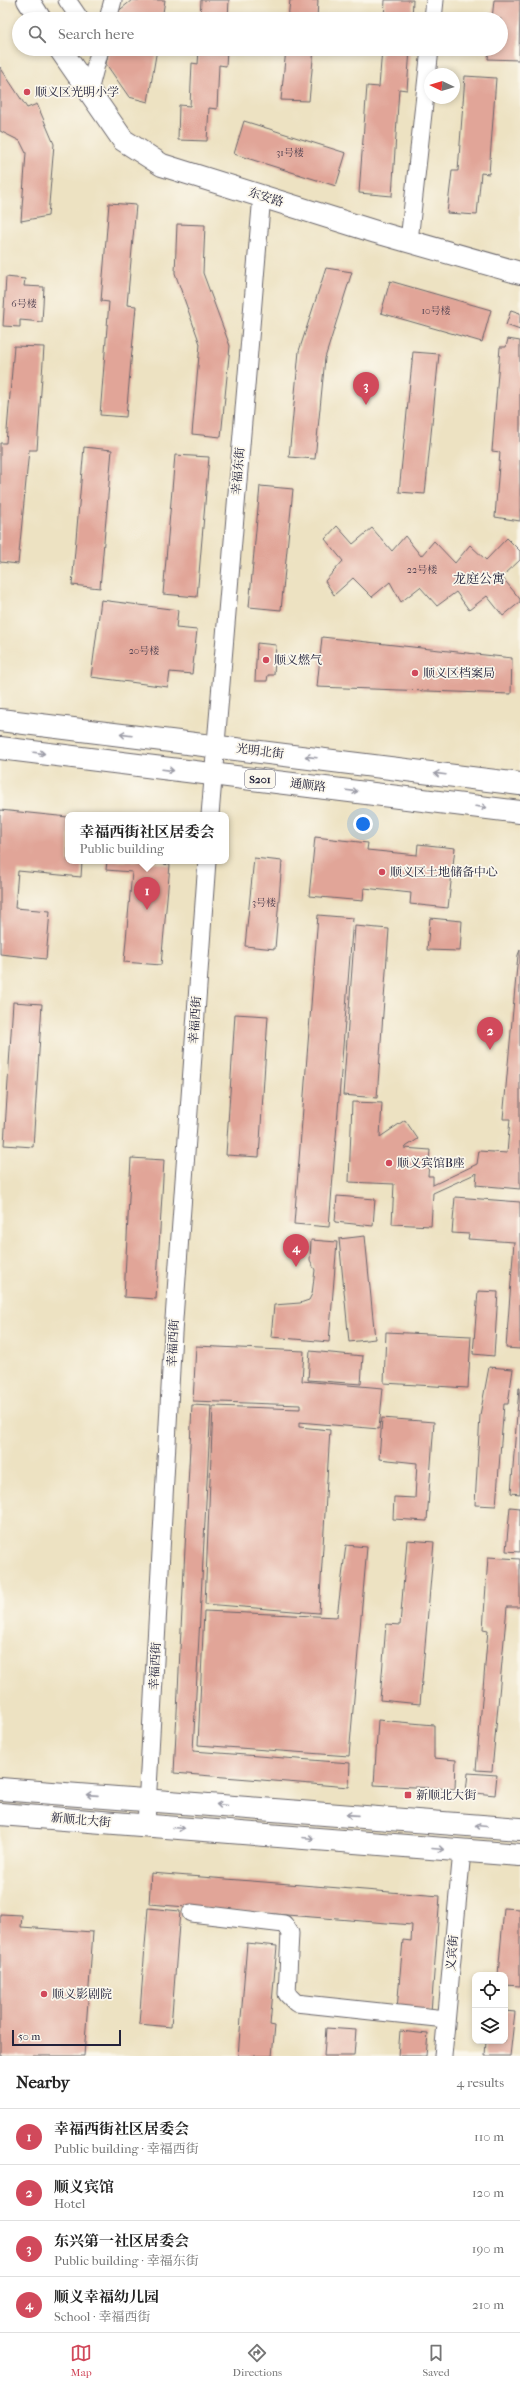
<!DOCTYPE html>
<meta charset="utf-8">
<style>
body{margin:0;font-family:"IM FELL French Canon","Noto Serif SC",serif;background:#f2f2f2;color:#222}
.controls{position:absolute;right:12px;bottom:12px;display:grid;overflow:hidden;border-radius:8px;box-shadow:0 2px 6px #0003}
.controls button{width:36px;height:36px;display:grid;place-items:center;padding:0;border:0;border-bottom:1px solid #e0e0e0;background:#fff;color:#222;font:20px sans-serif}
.compass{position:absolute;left:424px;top:68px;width:36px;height:36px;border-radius:50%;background:#fff;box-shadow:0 2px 6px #0003;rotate:274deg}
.scale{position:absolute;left:12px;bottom:10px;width:109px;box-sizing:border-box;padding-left:4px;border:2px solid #22223b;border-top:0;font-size:11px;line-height:14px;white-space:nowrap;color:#22223b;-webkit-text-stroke:3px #fbf7ec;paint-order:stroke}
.you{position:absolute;left:363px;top:824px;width:14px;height:14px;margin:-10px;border:3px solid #fff;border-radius:50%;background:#1a73e8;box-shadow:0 0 0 6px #1a73e833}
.badge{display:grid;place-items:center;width:26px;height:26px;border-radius:50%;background:#d1495b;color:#fff;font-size:13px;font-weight:700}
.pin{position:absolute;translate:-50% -33px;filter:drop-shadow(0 1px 2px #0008)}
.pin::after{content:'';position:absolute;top:21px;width:14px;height:12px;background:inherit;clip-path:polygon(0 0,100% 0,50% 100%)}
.popup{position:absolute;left:65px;top:812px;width:164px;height:52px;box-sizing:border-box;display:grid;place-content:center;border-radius:8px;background:#fff;filter:drop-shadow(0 1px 3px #0005);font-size:13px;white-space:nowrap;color:#767676}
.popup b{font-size:15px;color:#222}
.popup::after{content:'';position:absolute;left:50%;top:100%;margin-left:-8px;border:8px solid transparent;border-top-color:#fff}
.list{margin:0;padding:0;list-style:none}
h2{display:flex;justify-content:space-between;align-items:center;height:52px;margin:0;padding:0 16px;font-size:17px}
h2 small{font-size:13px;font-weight:400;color:#767676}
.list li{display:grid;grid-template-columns:26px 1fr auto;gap:12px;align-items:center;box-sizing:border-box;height:56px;padding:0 16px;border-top:1px solid #e0e0e0}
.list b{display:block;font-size:15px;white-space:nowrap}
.list p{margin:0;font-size:13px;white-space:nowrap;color:#767676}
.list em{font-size:13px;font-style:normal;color:#767676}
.icon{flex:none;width:22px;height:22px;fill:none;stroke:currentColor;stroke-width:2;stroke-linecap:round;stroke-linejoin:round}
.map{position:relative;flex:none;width:520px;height:2056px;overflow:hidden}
.search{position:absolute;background:#fff;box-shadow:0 2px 6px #0003;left:12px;right:12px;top:12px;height:44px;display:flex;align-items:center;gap:10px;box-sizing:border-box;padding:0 14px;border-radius:22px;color:#767676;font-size:15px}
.sheet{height:276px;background:#fff}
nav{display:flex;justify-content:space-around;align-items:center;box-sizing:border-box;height:56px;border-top:1px solid #e0e0e0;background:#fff;font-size:11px;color:#767676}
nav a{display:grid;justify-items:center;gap:2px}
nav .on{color:#d1495b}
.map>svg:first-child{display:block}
</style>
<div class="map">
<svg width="520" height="2056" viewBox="0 0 520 2056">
<rect width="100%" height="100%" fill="#fbf7ec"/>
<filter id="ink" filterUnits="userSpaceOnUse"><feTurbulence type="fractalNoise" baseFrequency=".025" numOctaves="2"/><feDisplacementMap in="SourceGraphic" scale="8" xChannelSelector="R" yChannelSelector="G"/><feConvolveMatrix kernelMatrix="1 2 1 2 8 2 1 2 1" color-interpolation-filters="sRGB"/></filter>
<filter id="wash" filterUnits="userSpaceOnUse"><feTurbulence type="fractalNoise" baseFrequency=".012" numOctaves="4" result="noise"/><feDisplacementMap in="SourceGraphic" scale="16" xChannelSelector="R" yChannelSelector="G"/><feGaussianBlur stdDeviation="0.9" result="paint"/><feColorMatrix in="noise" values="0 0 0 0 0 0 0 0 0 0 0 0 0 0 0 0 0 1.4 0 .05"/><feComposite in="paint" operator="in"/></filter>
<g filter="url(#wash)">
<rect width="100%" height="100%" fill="#ede2c2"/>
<g id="blocks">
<path fill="#e1a598" d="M 132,0 L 165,0 L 162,19 L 115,19 L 116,13 Z
M 201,0 L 229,0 L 228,19 L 200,19 Z
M 290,0 L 318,0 L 317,19 L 288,19 Z
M 385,0 L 413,0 L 412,19 L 384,19 Z
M 494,0 L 520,0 L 519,60 L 488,59 L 489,49 L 501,49 L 501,19 L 492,19 Z
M 109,49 L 157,49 L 148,102 L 129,97 L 106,64 Z
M 199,49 L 227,49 L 226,66 L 219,65 L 217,109 L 209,108 L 207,141 L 178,140 L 179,105 L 190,106 L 192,63 L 198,64 Z
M 286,49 L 314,49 L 309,101 L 281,100 Z
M 382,49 L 410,49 L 407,90 L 399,89 L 392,196 L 359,193 L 367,86 L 379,87 Z
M 0,67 L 27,108 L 37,104 L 54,144 L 48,216 L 21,221 L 26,153 L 20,141 L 0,131 Z
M 465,76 L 496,78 L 489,174 L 481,173 L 477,215 L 447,213 L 452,171 L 458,171 Z
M 244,121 L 346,153 L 336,186 L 234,154 Z
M 109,203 L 136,205 L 127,305 L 136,306 L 126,417 L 100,415 L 109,302 L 101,301 Z
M 177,224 L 205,225 L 203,273 L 230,346 L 221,437 L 192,434 L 200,344 L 175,273 Z
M 326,268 L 352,272 L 325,358 L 315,459 L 289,457 L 299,351 Z
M 6,277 L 25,279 L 24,286 L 44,287 L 42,322 L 20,320 L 20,327 L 3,326 Z
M 390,281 L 491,310 L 482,342 L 381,313 Z
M 511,310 L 520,313 L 520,330 L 506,325 Z
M 508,339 L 520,341 L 520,521 L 495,517 L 500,452 L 492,451 L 500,347 L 506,347 Z
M 14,346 L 44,347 L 37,450 L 29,450 L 18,564 L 0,562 L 0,443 L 6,443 Z
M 413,352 L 439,354 L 425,494 L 399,492 Z
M 84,447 L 112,450 L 100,588 L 72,585 Z
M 175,455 L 209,457 L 197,597 L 163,594 Z
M 260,486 L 293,489 L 281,610 L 249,607 Z
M 337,526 L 353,544 L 372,528 L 392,551 L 405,536 L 421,556 L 434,541 L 455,563 L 470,545 L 486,560 L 507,538 L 520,551 L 520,560 L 502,577 L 520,599 L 520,602 L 503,616 L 487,596 L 469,610 L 456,592 L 437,606 L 420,587 L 401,602 L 390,582 L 372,597 L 353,578 L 334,595 L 325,581 L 343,561 L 325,539 Z
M 101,600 L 178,610 L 176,628 L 197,630 L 192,674 L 170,672 L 168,687 L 91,677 Z
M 322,637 L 512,658 L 511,694 L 317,687 Z
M 257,643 L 276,645 L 274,675 L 268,675 L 267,681 L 255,681 Z
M 0,810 L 68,817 L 68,861 L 82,861 L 81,877 L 18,871 L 15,908 L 50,911 L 46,959 L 0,954 Z
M 315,837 L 368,843 L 367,850 L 417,855 L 418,844 L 455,848 L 448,908 L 410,904 L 411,893 L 364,888 L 363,901 L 309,896 Z
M 254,858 L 282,861 L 275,949 L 245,946 Z
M 107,861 L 143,861 L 170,865 L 161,965 L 124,962 L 132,872 L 106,870 Z
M 318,915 L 353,918 L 329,1227 L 294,1224 Z
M 430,918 L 462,921 L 460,951 L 427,950 Z
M 355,926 L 389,929 L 377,1098 L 343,1095 Z
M 520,950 L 520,1189 L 476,1185 L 477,1173 L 433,1193 L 431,1226 L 392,1224 L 394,1184 L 349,1182 L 352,1102 L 382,1103 L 380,1137 L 405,1120 L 418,1139 L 404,1148 L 430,1150 L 428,1176 L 433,1176 L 433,1185 L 477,1164 L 479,1151 L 507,1153 L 510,1119 L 503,1119 L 518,955 Z
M 13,1002 L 42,1004 L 33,1147 L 4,1145 Z
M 235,1014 L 268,1016 L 259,1157 L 226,1155 Z
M 131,1158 L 164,1160 L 156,1299 L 124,1297 Z
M 337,1196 L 375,1199 L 373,1226 L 335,1222 Z
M 455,1197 L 520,1202 L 520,1349 L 506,1348 L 514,1242 L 468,1239 L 469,1234 L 452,1233 Z
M 365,1236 L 375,1339 L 349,1342 L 339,1239 Z
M 311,1240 L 337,1242 L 329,1342 L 271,1337 L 274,1305 L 300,1303 L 309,1300 L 312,1294 L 315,1270 L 310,1260 Z
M 478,1291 L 498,1292 L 494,1356 L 473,1354 Z
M 386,1332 L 471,1336 L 468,1388 L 384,1383 Z
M 196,1346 L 304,1351 L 302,1381 L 383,1388 L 379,1429 L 299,1422 L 299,1427 L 330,1430 L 319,1613 L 205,1604 L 213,1406 L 300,1409 L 300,1405 L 193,1401 Z
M 310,1351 L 363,1356 L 361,1384 L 308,1380 Z
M 489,1367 L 513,1369 L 508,1404 L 504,1404 L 496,1506 L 475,1505 L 480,1415 Z
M 519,1388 L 520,1388 L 520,1494 L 511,1493 Z
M 192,1405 L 211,1406 L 193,1751 L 350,1763 L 349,1787 L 174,1773 Z
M 382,1418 L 434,1422 L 427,1521 L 393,1519 L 394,1497 L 415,1498 L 417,1463 L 379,1459 Z
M 510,1507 L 520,1508 L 520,1552 L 506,1551 Z
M 407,1540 L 434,1542 L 420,1704 L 380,1700 L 386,1624 L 400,1625 Z
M 346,1545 L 367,1547 L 349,1756 L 198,1745 L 204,1611 L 337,1617 Z
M 488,1557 L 520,1559 L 520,1607 L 507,1607 L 492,1771 L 476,1770 L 488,1630 L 483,1629 Z
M 378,1720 L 434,1725 L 434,1758 L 456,1760 L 455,1789 L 374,1785 Z
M 468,1773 L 497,1775 L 495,1795 L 466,1792 Z
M 151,1873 L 440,1896 L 431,2012 L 397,2009 L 403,1940 L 411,1941 L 412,1925 L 149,1904 Z
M 148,1908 L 180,1911 L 171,2027 L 139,2024 Z
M 504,1908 L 520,1909 L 520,1986 L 505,1985 L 505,1975 L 498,1975 Z
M 0,1914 L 22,1915 L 21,1927 L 93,1932 L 84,2056 L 0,2056 Z
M 247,1943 L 277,1946 L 270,2025 L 275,2026 L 272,2056 L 238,2056 Z
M 505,2011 L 515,2012 L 510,2056 L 485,2056 L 486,2041 L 505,2041 Z
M 326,2028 L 356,2030 L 354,2056 L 324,2056 Z
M 400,2031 L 428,2034 L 426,2056 L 398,2056 Z"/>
</g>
</g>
<g filter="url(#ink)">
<use href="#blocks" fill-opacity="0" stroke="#69656a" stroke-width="1"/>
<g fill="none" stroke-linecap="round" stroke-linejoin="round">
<g stroke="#69656a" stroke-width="19">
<path id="street" d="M 67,0 L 80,19
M 108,19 L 113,0
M 433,19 L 435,0
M 89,91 L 100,49
M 409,241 L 430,49
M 210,815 L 262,195
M 146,1825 L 173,1333 L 207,861
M 191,1913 L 284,1924 L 290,1933 L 287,1994 L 296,2003 L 446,2019
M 443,2056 L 462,1851"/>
</g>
<g stroke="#69656a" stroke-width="24">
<path id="secondary" d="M 28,0 L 40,19
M 60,49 L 123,140 L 162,165 L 376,232 L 520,273
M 0,1789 L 520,1829
M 0,1814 L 520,1855"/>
</g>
<g stroke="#69656a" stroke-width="24">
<path id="primary" d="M 0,720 L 520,784
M 0,748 L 520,812"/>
</g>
<use href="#street" stroke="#fff" stroke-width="17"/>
<use href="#secondary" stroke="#fff" stroke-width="22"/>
<use href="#primary" stroke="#fff" stroke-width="22"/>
</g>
<defs><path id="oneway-shaft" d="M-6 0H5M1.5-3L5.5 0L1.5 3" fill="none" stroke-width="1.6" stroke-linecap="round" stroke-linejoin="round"/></defs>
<g stroke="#9c9ca7">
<use href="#oneway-shaft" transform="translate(126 735) rotate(-173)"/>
<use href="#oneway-shaft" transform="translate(39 753) rotate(7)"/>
<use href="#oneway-shaft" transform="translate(311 757) rotate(-173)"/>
<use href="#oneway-shaft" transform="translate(168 770) rotate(7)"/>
<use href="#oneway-shaft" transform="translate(440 774) rotate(-173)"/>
<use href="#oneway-shaft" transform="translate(352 791) rotate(7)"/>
<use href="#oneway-shaft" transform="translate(481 807) rotate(7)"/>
<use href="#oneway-shaft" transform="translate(92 1795) rotate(-176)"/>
<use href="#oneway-shaft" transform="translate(222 1805) rotate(-175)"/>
<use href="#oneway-shaft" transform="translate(352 1815) rotate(-176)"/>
<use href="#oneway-shaft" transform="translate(481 1826) rotate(-175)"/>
<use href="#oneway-shaft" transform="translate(178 1828) rotate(5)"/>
<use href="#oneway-shaft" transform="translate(308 1838) rotate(5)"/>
<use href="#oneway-shaft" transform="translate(438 1849) rotate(5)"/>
</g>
</g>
<g fill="#d1495b" stroke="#fbf7ec" stroke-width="1.5">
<circle cx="27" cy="92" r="4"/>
<circle cx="266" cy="660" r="4"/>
<circle cx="415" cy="673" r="4"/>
<circle cx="382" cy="872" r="4"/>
<circle cx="389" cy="1163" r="4"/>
<rect x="404" y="1791" width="8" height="8" rx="2"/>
<circle cx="44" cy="1994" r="4"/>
</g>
<g text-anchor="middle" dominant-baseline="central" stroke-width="3.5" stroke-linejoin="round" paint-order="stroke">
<g font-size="10" fill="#524352">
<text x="290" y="153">31号楼</text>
<text x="24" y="304">6号楼</text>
<text x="436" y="311">10号楼</text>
<text x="422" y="570">22号楼</text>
<text x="144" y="651">20号楼</text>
<text x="264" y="903">3号楼</text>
</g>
<rect fill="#fbf7ec" stroke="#636270" stroke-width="1" x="245" y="770" width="30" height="18" rx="3"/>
<g font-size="11" font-weight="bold" fill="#22223b">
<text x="260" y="779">S201</text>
</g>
<g font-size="12" fill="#22223b" stroke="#fbf7ec" text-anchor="start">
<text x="35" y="92">顺义区光明小学</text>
<text x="274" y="660">顺义燃气</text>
<text x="423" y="673">顺义区档案局</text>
<text x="390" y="872">顺义区土地储备中心</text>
<text x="397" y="1163">顺义宾馆B座</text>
<text x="416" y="1795">新顺北大街</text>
<text x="52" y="1994">顺义影剧院</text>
</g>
<g font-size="12" fill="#22223b" stroke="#fbf7ec">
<text transform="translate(266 197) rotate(18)">东安路</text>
<text transform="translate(238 471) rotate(-85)">幸福东街</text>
<text transform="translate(260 751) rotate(7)">光明北街</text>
<text transform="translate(308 785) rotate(7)">通顺路</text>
<text transform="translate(195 1020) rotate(-86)">幸福西街</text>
<text transform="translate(173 1343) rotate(-87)">幸福西街</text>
<text transform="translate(155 1666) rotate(-87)">幸福西街</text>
<text transform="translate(81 1820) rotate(5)">新顺北大街</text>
<text transform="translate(452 1953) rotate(-85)">义宾街</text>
</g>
<g font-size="13" fill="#22223b" stroke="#fbf7ec">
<text x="479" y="578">龙庭公寓</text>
</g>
</g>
</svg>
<div class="controls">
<button><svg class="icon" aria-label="locate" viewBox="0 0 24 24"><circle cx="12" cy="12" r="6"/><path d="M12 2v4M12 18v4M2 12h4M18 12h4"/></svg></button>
<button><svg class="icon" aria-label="layers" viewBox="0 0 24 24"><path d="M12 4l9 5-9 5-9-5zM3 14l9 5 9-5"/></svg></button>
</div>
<svg class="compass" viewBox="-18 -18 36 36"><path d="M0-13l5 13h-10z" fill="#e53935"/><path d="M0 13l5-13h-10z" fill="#767676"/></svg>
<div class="scale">50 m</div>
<div class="you"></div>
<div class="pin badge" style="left:147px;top:910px">1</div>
<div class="popup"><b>幸福西街社区居委会</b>Public building</div>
<div class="pin badge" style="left:490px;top:1050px">2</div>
<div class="pin badge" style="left:366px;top:405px">3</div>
<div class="pin badge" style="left:296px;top:1267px">4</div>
<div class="search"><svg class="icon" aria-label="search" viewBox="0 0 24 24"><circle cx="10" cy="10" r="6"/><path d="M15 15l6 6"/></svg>Search here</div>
</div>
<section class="sheet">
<h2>Nearby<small>4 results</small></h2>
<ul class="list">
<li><span class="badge">1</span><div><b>幸福西街社区居委会</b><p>Public building · 幸福西街</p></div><em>110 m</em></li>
<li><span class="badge">2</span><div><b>顺义宾馆</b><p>Hotel</p></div><em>120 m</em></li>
<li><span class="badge">3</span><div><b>东兴第一社区居委会</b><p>Public building · 幸福东街</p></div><em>190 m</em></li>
<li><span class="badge">4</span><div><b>顺义幸福幼儿园</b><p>School · 幸福西街</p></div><em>210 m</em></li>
</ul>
</section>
<nav>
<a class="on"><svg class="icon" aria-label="map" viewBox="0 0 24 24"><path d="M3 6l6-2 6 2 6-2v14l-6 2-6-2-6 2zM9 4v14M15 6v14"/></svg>Map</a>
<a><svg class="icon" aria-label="directions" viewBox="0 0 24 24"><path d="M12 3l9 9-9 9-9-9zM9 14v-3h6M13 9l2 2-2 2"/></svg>Directions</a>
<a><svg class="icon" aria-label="saved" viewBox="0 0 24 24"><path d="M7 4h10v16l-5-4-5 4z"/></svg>Saved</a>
</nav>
